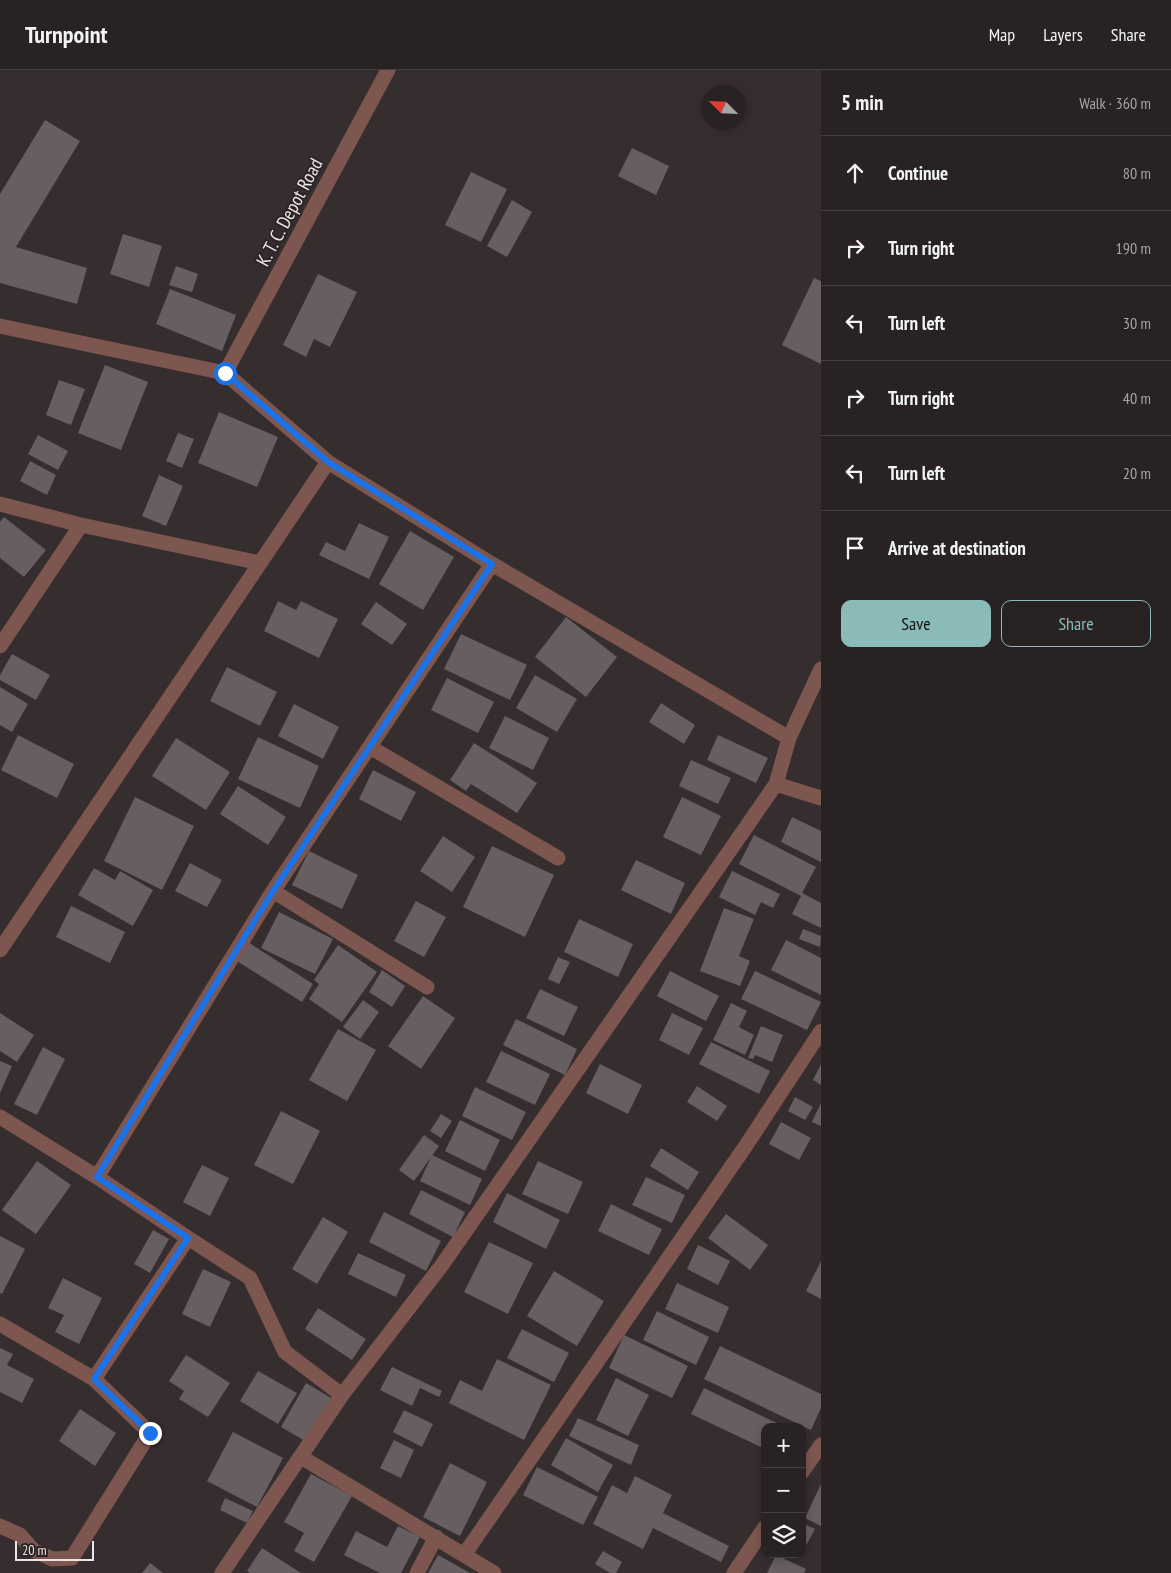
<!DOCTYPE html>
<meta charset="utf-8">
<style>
body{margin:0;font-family:"PT Sans Narrow",sans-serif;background:#302a2b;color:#f1f3f6}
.controls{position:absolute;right:15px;bottom:15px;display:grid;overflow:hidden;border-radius:10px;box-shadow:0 2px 8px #0003}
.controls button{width:45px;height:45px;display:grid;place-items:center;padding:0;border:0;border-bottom:1px solid #443f41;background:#282223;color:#f1f3f6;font:25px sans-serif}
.compass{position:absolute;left:701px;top:15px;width:45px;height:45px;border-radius:50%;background:#282223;box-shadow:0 2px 8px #0003;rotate:294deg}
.scale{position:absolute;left:15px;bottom:12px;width:79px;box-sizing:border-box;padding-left:5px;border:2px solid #ebe5e6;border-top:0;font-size:14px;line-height:18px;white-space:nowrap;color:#ebe5e6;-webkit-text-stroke:4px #2c2425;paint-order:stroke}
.stop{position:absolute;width:15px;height:15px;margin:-11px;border:4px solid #1a73e8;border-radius:50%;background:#fff}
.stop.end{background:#1a73e8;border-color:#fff;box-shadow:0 1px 5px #0008}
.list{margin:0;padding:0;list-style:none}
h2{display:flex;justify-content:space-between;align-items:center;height:65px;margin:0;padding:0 20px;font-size:21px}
h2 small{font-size:16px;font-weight:400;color:#a5a4a6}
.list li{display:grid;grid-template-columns:32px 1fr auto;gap:15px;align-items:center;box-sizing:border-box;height:75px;padding:0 20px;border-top:1px solid #443f41}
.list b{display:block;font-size:19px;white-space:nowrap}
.list em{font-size:16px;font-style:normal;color:#a5a4a6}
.actions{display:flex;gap:10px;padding:15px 20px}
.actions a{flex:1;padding:11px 0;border:1px solid #8bbbb9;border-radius:10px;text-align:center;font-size:18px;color:#8bbbb9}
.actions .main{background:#8bbbb9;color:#111}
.icon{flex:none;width:28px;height:28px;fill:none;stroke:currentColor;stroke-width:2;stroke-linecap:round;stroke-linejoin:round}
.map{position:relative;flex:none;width:821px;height:1503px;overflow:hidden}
header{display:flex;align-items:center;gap:30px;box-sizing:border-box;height:70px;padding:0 25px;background:#282223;border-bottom:1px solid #443f41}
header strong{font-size:24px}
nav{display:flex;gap:28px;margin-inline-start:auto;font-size:18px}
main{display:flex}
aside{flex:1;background:#282223}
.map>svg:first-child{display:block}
</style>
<header>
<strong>Turnpoint</strong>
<nav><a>Map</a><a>Layers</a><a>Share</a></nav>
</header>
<main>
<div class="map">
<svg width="821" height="1503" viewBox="0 0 821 1503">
<rect width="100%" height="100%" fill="#362d2f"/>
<path fill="#675e62" d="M 45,50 L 80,71 L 16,177 L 87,198 L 77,234 L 0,213 L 0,124 Z
M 632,78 L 669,96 L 656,125 L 618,106 Z
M 471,102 L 507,119 L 481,172 L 445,155 Z
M 512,130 L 532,142 L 507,187 L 487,176 Z
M 123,164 L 162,176 L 149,217 L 110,204 Z
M 176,196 L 198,204 L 192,222 L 169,215 Z
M 318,204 L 357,222 L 330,277 L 314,269 L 306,287 L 283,275 Z
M 814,208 L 821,211 L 821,294 L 782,275 Z
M 170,219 L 236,245 L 222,281 L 156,254 Z
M 105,295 L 148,312 L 121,380 L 78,363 Z
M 59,310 L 85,319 L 71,355 L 46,345 Z
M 219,342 L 278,367 L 257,417 L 198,393 Z
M 178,363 L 194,369 L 182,398 L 166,391 Z
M 38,365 L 68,381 L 58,400 L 28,384 Z
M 30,391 L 56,405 L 47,425 L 20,411 Z
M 159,405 L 183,416 L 166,456 L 142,446 Z
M 4,447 L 46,480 L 24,507 L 0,488 L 0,452 Z
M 359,453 L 389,467 L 369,509 L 319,485 L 326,472 L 345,481 Z
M 410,461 L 454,487 L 423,540 L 379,514 Z
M 278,531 L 296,540 L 301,531 L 338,549 L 319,588 L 264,561 Z
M 376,532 L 407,554 L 392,575 L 361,554 Z
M 566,547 L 617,587 L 586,627 L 535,587 Z
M 461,564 L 527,595 L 510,630 L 444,599 Z
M 12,584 L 50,605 L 36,630 L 0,610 L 0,605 Z
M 227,597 L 277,622 L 260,656 L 210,631 Z
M 535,605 L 577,629 L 557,662 L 516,638 Z
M 447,608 L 494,632 L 478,663 L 431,640 Z
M 0,617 L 28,634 L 12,662 L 0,655 Z
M 661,633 L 695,655 L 684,674 L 649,652 Z
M 294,634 L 339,657 L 323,689 L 278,666 Z
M 505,646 L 549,668 L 533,700 L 489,678 Z
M 18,665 L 74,694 L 57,728 L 1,700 Z
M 718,665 L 768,688 L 756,713 L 707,690 Z
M 258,667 L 319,696 L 300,738 L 238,709 Z
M 176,668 L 230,702 L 206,740 L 152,706 Z
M 474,673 L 537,713 L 517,743 L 471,714 L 466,721 L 450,710 Z
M 691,690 L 731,708 L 718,734 L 679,716 Z
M 373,700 L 416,722 L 401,751 L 359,729 Z
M 238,716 L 286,747 L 268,775 L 220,744 Z
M 135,727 L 194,756 L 162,820 L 104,791 Z
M 682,727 L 721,746 L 701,785 L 663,767 Z
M 792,747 L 821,761 L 821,792 L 781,772 Z
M 754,765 L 816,797 L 802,823 L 821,833 L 821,858 L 792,844 L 801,826 L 739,794 Z
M 443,766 L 475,787 L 452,822 L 420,801 Z
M 492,776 L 554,805 L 525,867 L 463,837 Z
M 309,781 L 358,805 L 342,839 L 292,815 Z
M 636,790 L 685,813 L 671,844 L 621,820 Z
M 190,793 L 222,810 L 207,837 L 175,821 Z
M 94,798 L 115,810 L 120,801 L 153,820 L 133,856 L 78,825 Z
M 732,801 L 780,824 L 773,838 L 761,832 L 755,845 L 719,827 Z
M 416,831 L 446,847 L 424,887 L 394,871 Z
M 71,836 L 125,862 L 110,893 L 56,867 Z
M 724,838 L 754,849 L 739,886 L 750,891 L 740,916 L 700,901 Z
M 279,842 L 333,869 L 315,904 L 261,878 Z
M 579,849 L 633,874 L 618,907 L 564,882 Z
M 803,859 L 821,866 L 820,877 L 799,869 Z
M 786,870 L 821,888 L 821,925 L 771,900 Z
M 248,872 L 313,914 L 302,932 L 237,891 Z
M 338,875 L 377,902 L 342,952 L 309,929 L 319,914 L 314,910 Z
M 558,887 L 570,892 L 559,914 L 548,909 Z
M 382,900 L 405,916 L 392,937 L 369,922 Z
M 670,901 L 719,926 L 706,951 L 657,926 Z
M 755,901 L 821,932 L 807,960 L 741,929 Z
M 540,919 L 578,937 L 564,966 L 526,948 Z
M 423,926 L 455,948 L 421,999 L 388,976 Z
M 363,930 L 379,942 L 360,969 L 343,957 Z
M 731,933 L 747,941 L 739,957 L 754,965 L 745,985 L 713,970 Z
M 0,943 L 34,965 L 17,992 L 0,981 Z
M 672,943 L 703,958 L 689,985 L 659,970 Z
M 516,949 L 577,979 L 565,1005 L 503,975 Z
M 761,956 L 783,965 L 772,992 L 755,985 L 753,989 L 748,988 Z
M 338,959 L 376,980 L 347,1031 L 309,1010 Z
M 711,972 L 770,1001 L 759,1024 L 699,994 Z
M 43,977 L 65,989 L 37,1045 L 14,1034 Z
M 501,981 L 550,1004 L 535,1035 L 486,1012 Z
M 0,991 L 12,996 L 0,1023 Z
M 600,994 L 642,1015 L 628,1044 L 586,1023 Z
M 821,994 L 821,1015 L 813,1010 Z
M 697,1016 L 727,1036 L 717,1051 L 687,1032 Z
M 475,1017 L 526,1042 L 512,1070 L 462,1046 Z
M 795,1027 L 813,1037 L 805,1050 L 788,1041 Z
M 821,1033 L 821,1056 L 812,1052 Z
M 281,1041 L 320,1061 L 293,1114 L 254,1095 Z
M 441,1044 L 452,1051 L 441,1068 L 430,1061 Z
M 460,1050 L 500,1070 L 485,1101 L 445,1081 Z
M 781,1052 L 811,1068 L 799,1090 L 769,1074 Z
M 424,1065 L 439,1076 L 414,1111 L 399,1100 Z
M 661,1078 L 699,1102 L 688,1120 L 650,1096 Z
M 432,1085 L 482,1109 L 470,1135 L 420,1111 Z
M 37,1091 L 71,1115 L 36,1164 L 2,1140 Z
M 538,1091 L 583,1112 L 568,1144 L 522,1124 Z
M 202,1095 L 229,1108 L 210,1146 L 183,1132 Z
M 646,1107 L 685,1125 L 672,1153 L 632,1135 Z
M 421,1120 L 465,1142 L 453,1167 L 409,1144 Z
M 507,1123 L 560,1150 L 546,1179 L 493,1152 Z
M 611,1134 L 662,1159 L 649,1185 L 598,1161 Z
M 384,1142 L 441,1171 L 426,1201 L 369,1172 Z
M 726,1144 L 768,1175 L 750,1200 L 708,1168 Z
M 323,1147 L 348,1162 L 317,1214 L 292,1199 Z
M 153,1160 L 169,1169 L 150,1203 L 134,1194 Z
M 0,1166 L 25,1179 L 2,1224 L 0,1223 Z
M 489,1172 L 533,1193 L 508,1244 L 464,1222 Z
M 698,1175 L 730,1191 L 718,1215 L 687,1199 Z
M 358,1183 L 406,1205 L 396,1227 L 348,1204 Z
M 821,1191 L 821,1229 L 806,1221 Z
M 203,1199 L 231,1212 L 210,1257 L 182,1244 Z
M 554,1201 L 604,1231 L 577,1276 L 527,1246 Z
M 63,1208 L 102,1228 L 79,1274 L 55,1262 L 64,1245 L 48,1238 Z
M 677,1213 L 729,1237 L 718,1263 L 665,1239 Z
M 318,1238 L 366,1269 L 352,1290 L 305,1259 Z
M 657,1241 L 709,1267 L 696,1295 L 643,1270 Z
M 522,1259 L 569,1283 L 554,1312 L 507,1288 Z
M 624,1265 L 688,1296 L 672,1328 L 609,1298 Z
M 720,1276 L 821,1324 L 821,1338 L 811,1360 L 704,1309 Z
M 0,1278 L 13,1284 L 7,1295 L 34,1309 L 22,1333 L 0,1322 Z
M 186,1285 L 230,1313 L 208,1347 L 179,1329 L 184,1321 L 169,1311 Z
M 497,1289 L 551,1315 L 524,1370 L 449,1333 L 460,1310 L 482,1321 Z
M 392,1297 L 442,1321 L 439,1327 L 420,1318 L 412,1336 L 380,1320 Z
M 258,1301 L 297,1323 L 278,1354 L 240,1331 Z
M 616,1308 L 649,1325 L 628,1366 L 596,1350 Z
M 306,1313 L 331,1328 L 305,1371 L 281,1357 Z
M 704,1318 L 785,1357 L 765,1357 L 765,1379 L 691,1344 Z
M 80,1339 L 116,1363 L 95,1396 L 59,1371 Z
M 404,1340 L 433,1354 L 422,1377 L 393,1362 Z
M 578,1348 L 639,1375 L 631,1395 L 569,1366 Z
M 233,1362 L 283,1388 L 257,1437 L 207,1411 Z
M 566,1368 L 613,1395 L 598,1422 L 551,1395 Z
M 394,1370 L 414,1380 L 401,1408 L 380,1398 Z
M 450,1393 L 487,1412 L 460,1466 L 423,1447 Z
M 537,1397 L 598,1427 L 583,1455 L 523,1425 Z
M 311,1404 L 352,1426 L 314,1492 L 294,1481 L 304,1463 L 284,1452 Z
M 635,1406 L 672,1425 L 663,1443 L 729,1476 L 721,1492 L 653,1458 L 643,1479 L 593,1454 L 612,1415 L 627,1423 Z
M 821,1414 L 821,1456 L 805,1448 Z
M 225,1428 L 253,1441 L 247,1453 L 220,1440 Z
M 802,1453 L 815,1459 L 802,1483 Z
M 398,1456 L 420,1467 L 401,1503 L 380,1503 L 344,1485 L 356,1461 L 387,1477 Z
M 262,1478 L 301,1503 L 250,1503 L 247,1501 Z
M 603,1481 L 622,1492 L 616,1503 L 610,1503 L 595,1494 Z
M 438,1485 L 470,1503 L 428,1503 Z
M 776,1485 L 806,1499 L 804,1503 L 767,1503 Z
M 150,1493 L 163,1503 L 142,1503 Z"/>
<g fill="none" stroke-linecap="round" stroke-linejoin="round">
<path stroke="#7d5650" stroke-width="15" d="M 0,256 L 225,303 L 328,392 L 492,494 L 789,668
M 225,303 L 388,0
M 0,434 L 81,455 L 260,493
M 0,576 L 81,455
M 370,677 L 558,788
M 776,714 L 821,728
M 273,821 L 427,917
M 0,880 L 328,392
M 0,1047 L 97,1107 L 188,1168 L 94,1309 L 0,1254
M 97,1107 L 273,821 L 492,494
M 188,1168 L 250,1208 L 285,1282 L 342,1325
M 301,1387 L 464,1485 L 747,1074 L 821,961
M 802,1402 L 821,1375
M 0,1456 L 20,1465 L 33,1480 L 52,1489 L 72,1488 L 150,1363 L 94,1309
M 464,1485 L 494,1503
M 222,1503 L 342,1325 L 442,1195 L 776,714 L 789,668 L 821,599
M 417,1503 L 436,1467
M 734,1503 L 765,1457"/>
</g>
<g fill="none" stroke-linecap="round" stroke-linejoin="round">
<path stroke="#1a73e8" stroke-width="6" d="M 150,1363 L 94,1309 L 188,1168 L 97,1107 L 273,821 L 492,494 L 328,392 L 225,303"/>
</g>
<g text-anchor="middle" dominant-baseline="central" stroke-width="4" stroke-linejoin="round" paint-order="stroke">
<g font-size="19" fill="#ebe5e6" stroke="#2c2425">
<text transform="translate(289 142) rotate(-62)">K. T. C. Depot Road</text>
</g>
</g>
</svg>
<div class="controls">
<button>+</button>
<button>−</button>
<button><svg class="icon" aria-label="layers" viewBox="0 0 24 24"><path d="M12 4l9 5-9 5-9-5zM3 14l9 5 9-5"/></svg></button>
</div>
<svg class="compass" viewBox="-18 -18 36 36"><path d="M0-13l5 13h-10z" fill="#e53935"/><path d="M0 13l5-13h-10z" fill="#a5a4a6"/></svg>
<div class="scale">20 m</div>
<div class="stop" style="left:225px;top:303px"></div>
<div class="stop end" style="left:150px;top:1363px"></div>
</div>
<aside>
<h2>5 min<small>Walk · 360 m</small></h2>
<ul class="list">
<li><svg class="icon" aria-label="ahead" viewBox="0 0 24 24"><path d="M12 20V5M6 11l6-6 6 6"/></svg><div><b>Continue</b></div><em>80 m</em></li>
<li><svg class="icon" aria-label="right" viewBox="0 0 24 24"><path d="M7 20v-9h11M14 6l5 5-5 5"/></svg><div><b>Turn right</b></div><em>190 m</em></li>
<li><svg class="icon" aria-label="left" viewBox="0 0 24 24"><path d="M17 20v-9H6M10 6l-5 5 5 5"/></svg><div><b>Turn left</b></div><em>30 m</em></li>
<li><svg class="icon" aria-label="right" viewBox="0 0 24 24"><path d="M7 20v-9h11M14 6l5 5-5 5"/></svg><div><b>Turn right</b></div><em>40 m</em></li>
<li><svg class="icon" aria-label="left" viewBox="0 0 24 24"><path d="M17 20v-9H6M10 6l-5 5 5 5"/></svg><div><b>Turn left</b></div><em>20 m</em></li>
<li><svg class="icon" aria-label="arrive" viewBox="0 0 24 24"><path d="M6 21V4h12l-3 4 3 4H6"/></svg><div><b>Arrive at destination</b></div></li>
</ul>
<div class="actions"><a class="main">Save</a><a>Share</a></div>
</aside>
</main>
